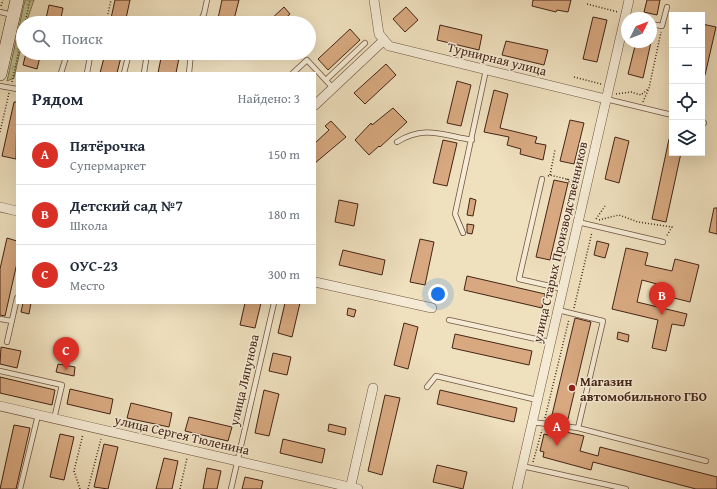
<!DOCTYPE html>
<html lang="ru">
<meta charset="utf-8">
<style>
body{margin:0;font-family:"Gentium Book Plus",serif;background:#f6f6f7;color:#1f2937}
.controls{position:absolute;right:12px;top:12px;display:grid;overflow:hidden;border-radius:0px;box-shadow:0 4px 16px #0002}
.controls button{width:36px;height:36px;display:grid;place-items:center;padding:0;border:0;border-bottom:1px solid #e0e1e3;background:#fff;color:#1f2937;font:20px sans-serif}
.compass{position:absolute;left:621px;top:12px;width:36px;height:36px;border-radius:50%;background:#fff;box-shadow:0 4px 16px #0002;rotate:48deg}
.you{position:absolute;left:438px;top:294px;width:14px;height:14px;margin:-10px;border:3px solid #fff;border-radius:50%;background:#1a73e8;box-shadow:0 0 0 6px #1a73e833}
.badge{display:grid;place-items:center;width:26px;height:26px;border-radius:50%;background:#d93025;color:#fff;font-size:13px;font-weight:700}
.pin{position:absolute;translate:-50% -33px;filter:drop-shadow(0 1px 2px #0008)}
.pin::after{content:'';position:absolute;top:21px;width:14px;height:12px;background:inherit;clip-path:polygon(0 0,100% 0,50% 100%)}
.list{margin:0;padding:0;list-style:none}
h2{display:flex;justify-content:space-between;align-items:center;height:52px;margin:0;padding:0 16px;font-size:17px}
h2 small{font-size:13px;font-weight:400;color:#747a83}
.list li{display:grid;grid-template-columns:26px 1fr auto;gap:12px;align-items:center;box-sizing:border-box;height:60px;padding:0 16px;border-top:1px solid #e0e1e3}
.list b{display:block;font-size:15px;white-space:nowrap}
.list p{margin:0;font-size:13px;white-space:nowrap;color:#747a83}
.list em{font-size:13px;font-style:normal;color:#747a83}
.icon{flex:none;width:22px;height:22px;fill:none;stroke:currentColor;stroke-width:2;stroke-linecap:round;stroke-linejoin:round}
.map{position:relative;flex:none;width:717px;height:489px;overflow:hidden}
.search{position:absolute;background:#fff;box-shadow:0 4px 16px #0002;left:16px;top:16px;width:300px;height:44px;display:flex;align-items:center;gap:10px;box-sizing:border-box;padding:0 14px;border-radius:22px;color:#747a83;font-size:15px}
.panel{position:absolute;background:#fff;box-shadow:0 4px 16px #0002;left:16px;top:72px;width:300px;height:232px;border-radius:0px}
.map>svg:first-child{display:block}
</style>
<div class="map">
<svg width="717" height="489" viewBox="0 0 717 489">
<defs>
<pattern id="forest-crowns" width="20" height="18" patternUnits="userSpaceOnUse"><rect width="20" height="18" fill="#bec18e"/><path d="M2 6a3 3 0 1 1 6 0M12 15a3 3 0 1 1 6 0" fill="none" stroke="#9c9d73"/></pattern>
</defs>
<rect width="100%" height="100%" fill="#efe0be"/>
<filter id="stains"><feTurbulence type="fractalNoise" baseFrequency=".005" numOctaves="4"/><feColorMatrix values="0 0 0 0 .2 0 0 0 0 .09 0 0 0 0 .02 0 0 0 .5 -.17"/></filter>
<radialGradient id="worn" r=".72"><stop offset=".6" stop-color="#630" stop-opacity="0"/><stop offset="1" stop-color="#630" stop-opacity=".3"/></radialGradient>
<path fill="url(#forest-crowns)" stroke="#817252" d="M 25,0 L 34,0 L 26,23 L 23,23 L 23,38 L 14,78 L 7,81 Z"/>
<path fill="#d8a980" stroke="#442416" d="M 115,0 L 130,0 L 125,23 L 110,23 Z
M 222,0 L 239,0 L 233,23 L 217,23 Z
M 533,0 L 571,0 L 568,12 L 557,10 L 556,12 L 532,6 Z
M 647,0 L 660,0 L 657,15 L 644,12 Z
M 49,5 L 63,8 L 60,23 L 45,23 Z
M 284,7 L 290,14 L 280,23 L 267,23 Z
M 406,7 L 418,20 L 405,32 L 393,19 Z
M 593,17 L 607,20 L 597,62 L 583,59 Z
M 702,24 L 716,27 L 705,75 L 702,74 Z
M 440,25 L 482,35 L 479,50 L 437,40 Z
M 350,29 L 360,40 L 328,70 L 318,59 Z
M 506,41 L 548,50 L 544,65 L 502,55 Z
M 636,42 L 651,42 L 643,78 L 628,74 Z
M 26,53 L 41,53 L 37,69 L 23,65 Z
M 162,53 L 180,53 L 176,73 L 158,73 Z
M 105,54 L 121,57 L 117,73 L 100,73 Z
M 386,64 L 396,75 L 365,104 L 354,93 Z
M 457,81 L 471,85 L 461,126 L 447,123 Z
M 494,90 L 508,94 L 500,128 L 537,137 L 535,143 L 546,145 L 543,160 L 520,154 L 521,149 L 507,145 L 509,137 L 484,132 Z
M 14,102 L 17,102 L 16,159 L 2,156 Z
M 393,108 L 407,122 L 380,147 L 379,146 L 369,155 L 355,140 L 371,123 L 372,125 Z
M 570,120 L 584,123 L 574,164 L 560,161 Z
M 331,121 L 346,137 L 315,163 L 315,143 L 329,130 L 325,126 Z
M 615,137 L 629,141 L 619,183 L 605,179 Z
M 669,139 L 672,139 L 672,153 L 681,153 L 666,222 L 652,219 Z
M 443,140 L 457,143 L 447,186 L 433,183 Z
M 554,180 L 568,183 L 550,260 L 536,257 Z
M 470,198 L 476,200 L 473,216 L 467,215 Z
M 339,200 L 358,204 L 354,226 L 335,222 Z
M 714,208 L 717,208 L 717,234 L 709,232 Z
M 467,224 L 474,225 L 472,234 L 467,233 Z
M 7,238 L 17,241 L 17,263 L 5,316 L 0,315 L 0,269 Z
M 420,239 L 434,242 L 425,285 L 410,282 Z
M 597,241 L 609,244 L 605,258 L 594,255 Z
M 626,248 L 648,253 L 645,265 L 672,271 L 675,259 L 699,265 L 690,302 L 666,296 L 668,287 L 642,280 L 637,302 L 687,314 L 684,326 L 672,324 L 666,351 L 652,348 L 658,320 L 612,309 Z
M 343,250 L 385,260 L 382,275 L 339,265 Z
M 467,276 L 545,294 L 542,308 L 464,290 Z
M 23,303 L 31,303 L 29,314 L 21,312 Z
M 245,303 L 261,303 L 255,328 L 240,325 Z
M 285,303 L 300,303 L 292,337 L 278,333 Z
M 348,308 L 356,310 L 354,317 L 347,315 Z
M 575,318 L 591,322 L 568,419 L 552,415 Z
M 404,323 L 418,327 L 408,369 L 394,365 Z
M 618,332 L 629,335 L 628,342 L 617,339 Z
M 455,334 L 532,351 L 529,365 L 452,348 Z
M 1,347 L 21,351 L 17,368 L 0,364 Z
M 273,353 L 291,357 L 287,375 L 269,371 Z
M 58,364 L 75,367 L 74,376 L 56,372 Z
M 0,377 L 55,390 L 52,405 L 0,393 Z
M 70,389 L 113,399 L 110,414 L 67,404 Z
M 264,390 L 279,394 L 269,436 L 255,433 Z
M 440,390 L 517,408 L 514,422 L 437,404 Z
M 385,395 L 400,398 L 382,475 L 368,471 Z
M 131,403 L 172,413 L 169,427 L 127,418 Z
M 189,417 L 232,427 L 228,441 L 185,431 Z
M 329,424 L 346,428 L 345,435 L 328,431 Z
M 14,425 L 30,428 L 16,489 L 0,489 Z
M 561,431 L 584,436 L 580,451 L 598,456 L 600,447 L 717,477 L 717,489 L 696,489 L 593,462 L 591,470 L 543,457 L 544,452 L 540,451 L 544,434 L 548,435 L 549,432 L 560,434 Z
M 60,434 L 74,437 L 64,480 L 50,477 Z
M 283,439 L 325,449 L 322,463 L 280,453 Z
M 104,444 L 118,447 L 108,489 L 94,487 Z
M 164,458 L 178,461 L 172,489 L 156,489 Z
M 437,465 L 467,472 L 463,489 L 433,482 Z
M 207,468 L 221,471 L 217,489 L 203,489 Z
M 245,477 L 263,481 L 261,489 L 242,489 Z"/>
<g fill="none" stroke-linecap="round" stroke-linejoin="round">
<g stroke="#6f5340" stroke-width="6">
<path id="lane" d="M 0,12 L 12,15
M 161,19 L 184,23
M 199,23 L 204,14 L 207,0
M 651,24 L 662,26 L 667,7
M 128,53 L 147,54 L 144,73
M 61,73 L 67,54
M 87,73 L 90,57 L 94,53
M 124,73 L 129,53
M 189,73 L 191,53
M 293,73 L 307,60 L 333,88
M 326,80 L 365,43
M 0,86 L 17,89
M 606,99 L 672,115
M 702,123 L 704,123
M 397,142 C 424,125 442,135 472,140
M 542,179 L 519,279 L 563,289
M 578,222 L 663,242
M 463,233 L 455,214 L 486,70
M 558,310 L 603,321 L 578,428
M 0,319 L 12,321
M 449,320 L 550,342
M 7,342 L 17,298
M 0,371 L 62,385 L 54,419
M 427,387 L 436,376 L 537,400
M 532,422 L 578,428 L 706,461
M 522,466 L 626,489
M 20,489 L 38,415
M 231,489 L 274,303"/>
</g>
<g stroke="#6f5340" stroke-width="10">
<path id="street" d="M 374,0 L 379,34 L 389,46 L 606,99
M 315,105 L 383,41
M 0,207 L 17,211
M 315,282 L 432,308
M 0,406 L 358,489
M 350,489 L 373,388
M 517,489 L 629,0"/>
</g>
<g stroke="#442416" stroke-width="14">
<path id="secondary" d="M 0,74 L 17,0"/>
</g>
<path stroke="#442416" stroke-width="1.5" stroke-dasharray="1 2" stroke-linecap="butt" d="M 587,4 L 618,12
M 1,6 L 3,0
M 25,23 L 30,0
M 106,23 L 111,0
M 574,77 L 601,84
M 12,82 L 23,32
M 616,94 L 631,92 L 641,95 L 648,89
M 643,102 L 649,88 L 661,32
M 0,132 L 9,93
M 550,175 L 555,150
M 548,176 L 550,175 L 578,182
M 567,179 L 576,193
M 596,219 L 605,206
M 599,220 L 619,215 L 638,222 L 672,227 L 666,237
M 574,308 L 592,232
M 545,418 L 569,319
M 533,462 L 542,430
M 80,489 L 74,471 L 83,434
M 88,489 L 101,439
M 180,489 L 187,458"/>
<use href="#lane" stroke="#f5ebd5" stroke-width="4.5"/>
<use href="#street" stroke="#f5ebd5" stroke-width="9"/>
<use href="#secondary" stroke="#f5ebd5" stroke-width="13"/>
</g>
<circle fill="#8f2418" stroke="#f5ebd5" stroke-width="1.5" cx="572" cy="388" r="4"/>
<g text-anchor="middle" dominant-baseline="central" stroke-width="3" stroke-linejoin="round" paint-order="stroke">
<g font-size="13" fill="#442416" stroke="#f5ebd5">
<text transform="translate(497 59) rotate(14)">Турнирная улица</text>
<text transform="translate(560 242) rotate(-77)">улица Старых Производственников</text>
<text transform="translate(244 380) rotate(-77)">улица Ляпунова</text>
<text transform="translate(182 435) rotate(13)">улица Сергея Тюленина</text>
</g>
<g font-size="13" font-weight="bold" fill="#442416" stroke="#f5ebd5" text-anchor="start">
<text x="580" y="381">Магазин<tspan x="580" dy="15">автомобильного ГБО</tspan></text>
</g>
</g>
<rect width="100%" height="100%" filter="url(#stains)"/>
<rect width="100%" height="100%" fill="url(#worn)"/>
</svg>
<div class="controls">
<button>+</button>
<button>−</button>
<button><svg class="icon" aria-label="locate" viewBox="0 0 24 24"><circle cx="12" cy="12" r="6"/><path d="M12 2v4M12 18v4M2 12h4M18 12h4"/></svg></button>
<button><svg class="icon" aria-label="layers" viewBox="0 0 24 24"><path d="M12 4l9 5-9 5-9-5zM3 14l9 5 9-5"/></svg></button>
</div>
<svg class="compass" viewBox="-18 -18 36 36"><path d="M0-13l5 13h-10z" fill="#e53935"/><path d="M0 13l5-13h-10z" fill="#747a83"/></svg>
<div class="you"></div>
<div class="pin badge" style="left:557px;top:446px">A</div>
<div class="pin badge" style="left:662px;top:315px">B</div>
<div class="pin badge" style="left:66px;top:370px">C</div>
<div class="search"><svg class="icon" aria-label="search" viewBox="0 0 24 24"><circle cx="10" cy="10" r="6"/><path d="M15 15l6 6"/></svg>Поиск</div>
<section class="panel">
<h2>Рядом<small>Найдено: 3</small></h2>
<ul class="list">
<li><span class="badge">A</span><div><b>Пятёрочка</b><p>Супермаркет</p></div><em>150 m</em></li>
<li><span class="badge">B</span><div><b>Детский сад №7</b><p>Школа</p></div><em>180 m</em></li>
<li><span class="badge">C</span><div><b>ОУС-23</b><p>Место</p></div><em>300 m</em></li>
</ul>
</section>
</div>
